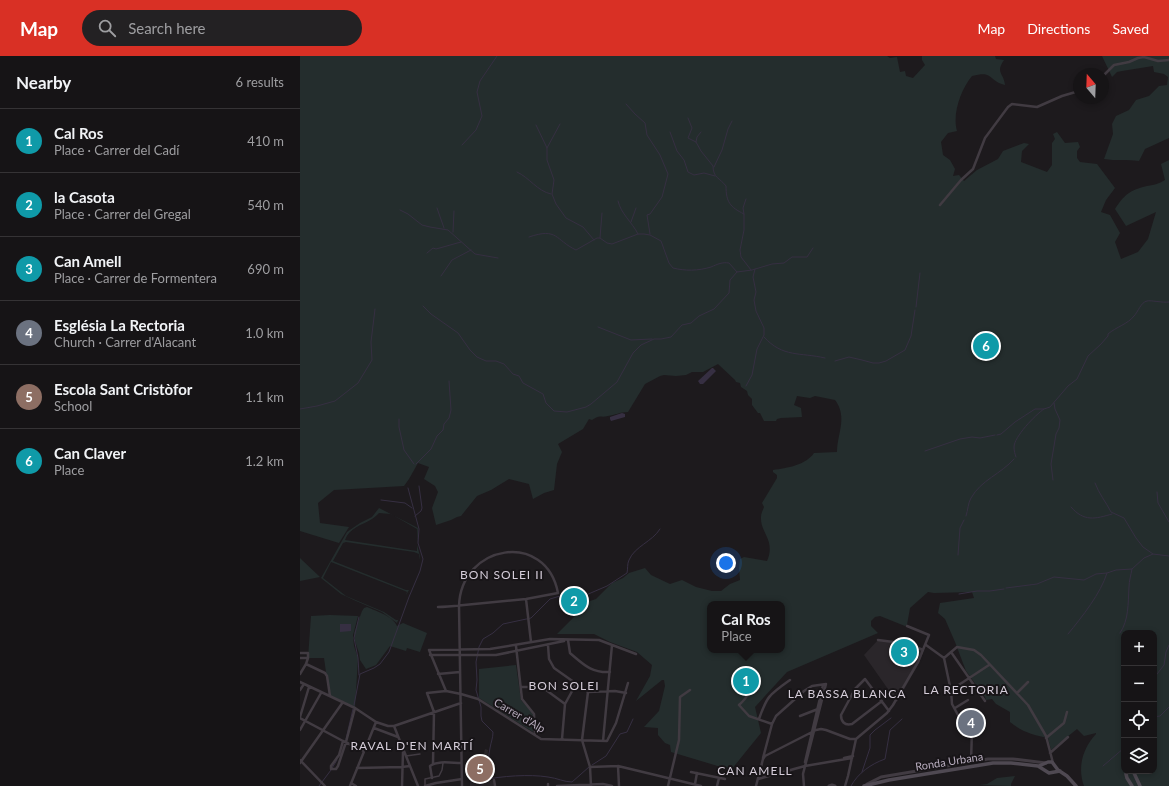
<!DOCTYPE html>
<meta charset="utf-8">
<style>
body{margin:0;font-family:Lato,sans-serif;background:#232123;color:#f1f3f6}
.controls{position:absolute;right:12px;bottom:12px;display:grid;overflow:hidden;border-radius:8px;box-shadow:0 2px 6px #0003}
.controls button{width:36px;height:36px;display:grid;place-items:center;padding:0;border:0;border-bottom:1px solid #353335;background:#161416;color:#f1f3f6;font:20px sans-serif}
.compass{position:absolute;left:773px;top:12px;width:36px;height:36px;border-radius:50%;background:#161416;box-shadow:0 2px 6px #0003;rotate:341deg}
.you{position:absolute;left:426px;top:507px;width:14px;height:14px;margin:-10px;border:3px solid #fff;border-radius:50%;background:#1a73e8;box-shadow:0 0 0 6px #1a73e833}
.badge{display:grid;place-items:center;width:26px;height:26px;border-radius:50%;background:#d93025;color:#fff;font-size:13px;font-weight:700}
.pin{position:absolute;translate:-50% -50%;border:2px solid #fff;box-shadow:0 1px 4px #0006}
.popup{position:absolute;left:407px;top:545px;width:78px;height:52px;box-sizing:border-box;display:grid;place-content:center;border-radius:8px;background:#161416;filter:drop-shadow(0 1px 3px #0005);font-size:13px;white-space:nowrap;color:#9e9ea1}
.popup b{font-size:15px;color:#f1f3f6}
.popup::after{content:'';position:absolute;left:50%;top:100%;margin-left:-8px;border:8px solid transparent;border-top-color:#161416}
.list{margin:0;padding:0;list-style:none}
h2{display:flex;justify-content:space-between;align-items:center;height:52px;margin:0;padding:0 16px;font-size:17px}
h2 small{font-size:13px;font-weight:400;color:#9e9ea1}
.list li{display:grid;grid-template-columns:26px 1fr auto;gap:12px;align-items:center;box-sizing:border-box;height:64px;padding:0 16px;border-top:1px solid #353335}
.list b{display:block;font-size:15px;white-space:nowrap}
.list p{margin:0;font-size:13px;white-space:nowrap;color:#9e9ea1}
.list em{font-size:13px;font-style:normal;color:#9e9ea1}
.icon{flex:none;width:22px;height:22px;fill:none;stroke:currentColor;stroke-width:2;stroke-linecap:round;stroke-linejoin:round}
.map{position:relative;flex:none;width:869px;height:730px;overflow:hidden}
header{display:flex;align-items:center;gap:24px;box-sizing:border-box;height:56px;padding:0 20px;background:#d93025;color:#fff}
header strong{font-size:19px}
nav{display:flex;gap:22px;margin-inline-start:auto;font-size:14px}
.search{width:280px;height:36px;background:#232123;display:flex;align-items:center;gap:10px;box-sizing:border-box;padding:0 14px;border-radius:22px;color:#9e9ea1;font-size:15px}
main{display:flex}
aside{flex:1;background:#161416}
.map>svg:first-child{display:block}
</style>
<header>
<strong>Map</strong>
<div class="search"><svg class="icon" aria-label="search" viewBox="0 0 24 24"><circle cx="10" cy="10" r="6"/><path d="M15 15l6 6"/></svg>Search here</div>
<nav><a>Map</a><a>Directions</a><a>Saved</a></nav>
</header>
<main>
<aside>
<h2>Nearby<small>6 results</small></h2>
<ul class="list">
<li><span class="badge" style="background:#0f9aa8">1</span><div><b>Cal Ros</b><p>Place · Carrer del Cadí</p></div><em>410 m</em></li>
<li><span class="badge" style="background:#0f9aa8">2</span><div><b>la Casota</b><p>Place · Carrer del Gregal</p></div><em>540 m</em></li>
<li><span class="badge" style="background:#0f9aa8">3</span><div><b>Can Amell</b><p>Place · Carrer de Formentera</p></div><em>690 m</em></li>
<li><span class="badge" style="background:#6b7280">4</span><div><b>Església La Rectoria</b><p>Church · Carrer d'Alacant</p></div><em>1.0 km</em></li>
<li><span class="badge" style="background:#8d6e63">5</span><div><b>Escola Sant Cristòfor</b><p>School</p></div><em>1.1 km</em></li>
<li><span class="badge" style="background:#0f9aa8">6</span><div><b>Can Claver</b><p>Place</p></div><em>1.2 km</em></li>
</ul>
</aside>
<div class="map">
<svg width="869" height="730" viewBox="0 0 869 730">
<rect width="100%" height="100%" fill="#1d1a1d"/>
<path fill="#2a262a" d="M 578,584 L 609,588 L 624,594 L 619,607 L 597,646 L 564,599 Z
M 185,693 L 188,694 L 187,709 L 183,721 L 180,724 L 180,730 L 170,730 L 170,717 L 174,717 L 174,703 L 183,702 Z
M 193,724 L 194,730 L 182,730 L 182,725 Z"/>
<path fill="#242d2d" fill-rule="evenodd" d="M 0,0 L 587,0 L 590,2 L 597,1 L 600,16 L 605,15 L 606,20 L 613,22 L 625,9 L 622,4 L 622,0 L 695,0 L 696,3 L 704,4 C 695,17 704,17 705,29 C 687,24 694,14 672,20 C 661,33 652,58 657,75 L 648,77 L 641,86 L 643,99 L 650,104 L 655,113 L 653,120 L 659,119 L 664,125 L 677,114 L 698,103 L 703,95 L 724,87 L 729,88 L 722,95 L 721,106 L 747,116 L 752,109 L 752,87 L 755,83 L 753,78 L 757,76 L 765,87 L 778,86 L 780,91 L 777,95 L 777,102 L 780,106 L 797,108 L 815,132 L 806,144 L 801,156 L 810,159 L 820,177 L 815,186 L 821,203 L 838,196 L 848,183 L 856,156 L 826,170 L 815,153 C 824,139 830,134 847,130 C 853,129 859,128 865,124 L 861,108 L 869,104 L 869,730 L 784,730 C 777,711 783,692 796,678 L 796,677 L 784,680 L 777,673 L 751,694 L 748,682 C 733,679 722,676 710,666 L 710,656 L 696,648 L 692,643 L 686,644 L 685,641 L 666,615 L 655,586 L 645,563 L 638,557 L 640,547 L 674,542 L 672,536 L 634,537 L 628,536 L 610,552 L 607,569 L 605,570 L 580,560 L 575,561 L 571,565 L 571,570 L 578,577 L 487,616 L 455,651 L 461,677 L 431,714 L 371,696 L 370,689 L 365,687 L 358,679 L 358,672 L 344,671 L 359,655 L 365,630 L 364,624 L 362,624 L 336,645 L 350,620 L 352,609 L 337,596 L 310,586 L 294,578 L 257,578 L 290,545 L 296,543 L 312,527 L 323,522 L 329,517 L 345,512 L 351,519 L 370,528 L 382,524 L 396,531 L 412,535 L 421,535 L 430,528 L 440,524 L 439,512 L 440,503 L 444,501 L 467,505 C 476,484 460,477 461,461 C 461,457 463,454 464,451 L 462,447 L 477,422 L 477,419 L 473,416 L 473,414 C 487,412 506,409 514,397 L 537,396 C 537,378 548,361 535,344 L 515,340 L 510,342 L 497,340 L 494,349 L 501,352 L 502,361 L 481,362 L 477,363 L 476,365 L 464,365 L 460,357 L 458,357 L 452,349 L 452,343 L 448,339 L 447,335 L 441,331 L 440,327 L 436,326 L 435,324 L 418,308 L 403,316 L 392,316 L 386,319 L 376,320 L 364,319 L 360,320 L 345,328 L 328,356 C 320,356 315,359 308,360 C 300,362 301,358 292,364 L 289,363 L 283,373 L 258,388 L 262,396 L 257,408 L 254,434 L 244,437 L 233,443 L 229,428 L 209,423 L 191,434 L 177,440 L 161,460 L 157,461 L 151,464 L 136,469 L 132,452 L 138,436 L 135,430 L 124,423 L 129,411 L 118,407 L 109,423 L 104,430 L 34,434 L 18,447 L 20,467 L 49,471 L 39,487 L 0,475 ZM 410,548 L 482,548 L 482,594 L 410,594 ZM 824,577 L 854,577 L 854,715 L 824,715 Z
M 802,0 L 869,0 L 869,82 L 845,93 L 839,105 C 827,103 816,105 804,103 L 813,78 L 812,68 L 816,60 L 829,54 L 836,44 L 849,40 L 859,30 L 867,29 L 868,21 L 864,18 L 854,16 L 853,10 L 822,15 L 817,16 L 812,21 Z
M 79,452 L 118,472 L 117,489 L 120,500 L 120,504 L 119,498 L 114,496 L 46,486 L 43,487 L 33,505 L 106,534 L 109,534 L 106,539 L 107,536 L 105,535 L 31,506 L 23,522 L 46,540 L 84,556 L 96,564 L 98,564 L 100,559 L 97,567 L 82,556 L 56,545 L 41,538 L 21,522 L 47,476 L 60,467 L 72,461 ZM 79,457 L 91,458 L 117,473 L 117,495 L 45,484 C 49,472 62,469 72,463 C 75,461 77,459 79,457 Z
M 0,502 L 2,504 L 20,521 L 0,525 Z
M 67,551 C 76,555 93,560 97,570 L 103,567 L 127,577 L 120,596 L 107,592 L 106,595 L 90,590 L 76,609 L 66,613 L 60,604 L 59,597 L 55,585 L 54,577 L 62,555 L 64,552 Z
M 30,559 L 58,560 L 53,579 L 54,590 L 58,602 L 55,651 L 31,640 L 26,616 L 24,602 L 8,602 L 11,560 Z
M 216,609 L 221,644 L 230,654 L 234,660 L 233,676 L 179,642 L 179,613 Z
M 715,720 L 711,728 L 711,730 L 679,729 L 687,728 L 697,722 Z"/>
<path fill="#362f42" d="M 412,312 L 413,312 L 416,315 L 403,328 L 400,328 L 398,325 Z
M 322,357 L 325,358 L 325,361 L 311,365 L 310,363 L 310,361 Z
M 40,568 L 51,568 L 51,575 L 40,576 Z"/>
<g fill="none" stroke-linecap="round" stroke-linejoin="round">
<path stroke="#362f42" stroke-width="1" d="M 326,48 L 335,58 L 345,67 L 347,79 L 360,99 L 368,118 L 362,141 L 350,158 L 347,159 L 350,178
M 388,62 L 392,72 L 388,82 L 396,86 L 401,95 L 413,110 C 413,122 420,122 426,130 C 426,146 430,151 444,158 L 444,174 L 440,194 L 441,201 L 451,214
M 236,69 L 247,92 L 247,104 L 254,124 L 252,138 L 256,148 L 266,162 L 283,171 L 294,184
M 370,76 L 377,95 L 384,104 L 388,116 L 394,119 L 404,117 L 415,120
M 396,86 L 397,81 L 401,76
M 162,89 L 176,74 L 182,60 L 177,36 L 180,25 L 197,0
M 247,92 L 260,68
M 414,111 L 422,94 L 428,73 L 432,65
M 217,116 C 230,122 237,135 251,138
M 318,145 C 321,158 332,166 338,178
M 137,152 L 144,172
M 100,154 L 108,158 L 122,169 L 130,171 L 148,174 L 175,198 L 198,202
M 444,158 L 443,152 L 446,143
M 331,166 L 336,152
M 153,176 L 154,155
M 229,181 C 258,171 255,184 276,194 L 297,182 L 300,182 L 307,187 L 312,188 L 338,178 L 344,178 L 350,179 L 361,185 L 369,207 L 373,212 C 385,215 398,215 411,211 C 418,208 422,206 429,207 L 437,216 L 452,214 L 472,208 L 484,207 L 492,201 L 507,201 L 513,192
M 300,182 L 302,157
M 127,197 L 133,192 L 136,193 L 161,186
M 141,220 L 152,204 L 171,194
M 123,250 L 131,258 L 158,277 L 170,294 L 177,301 L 186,305 L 196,305 L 204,308 L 213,318 L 219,320 L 223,327 L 243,338 L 246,347 L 254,355 L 267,356 L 286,351 L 291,348 L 317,326 L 333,297 L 341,289 L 354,283 L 361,283 L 371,281 L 382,269 L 391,267 L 399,260 L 414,253 L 429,237 L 430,224 L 437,216
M 616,251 L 620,217
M 298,271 L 331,284 L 352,283
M 464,281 C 483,302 500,296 525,302
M 535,305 L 549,301 L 562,304 L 573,307 L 579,307 L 586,305 L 605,294 L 611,280 L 615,254
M 446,330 L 452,319 L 457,293 L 464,279 L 464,272 L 456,255 L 454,244 L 456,236 L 453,221 L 455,213
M 0,353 L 17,350 L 35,345 L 58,327 L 72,304 L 71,286 L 75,253
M 99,363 L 99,371 L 104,394 L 114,408
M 697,379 L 701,378 L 715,366 L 735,353 L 744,353 L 750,351 L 768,330 L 777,323 L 788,300 L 801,288 L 808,280 L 808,278 C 816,271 828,268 834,260 C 838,256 841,246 847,245 C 851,244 862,247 869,246
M 625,395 L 660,383 L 672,381 L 680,382 L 695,379
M 716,401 C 715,398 714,395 714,391 C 714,381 735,359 744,353
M 116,408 L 131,393 L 137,380 L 143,374 L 144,368 L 149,362 L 151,354 L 149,325
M 753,424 L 751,408 L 756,378 L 759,372 L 760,364 L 755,353 L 754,347
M 795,427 C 799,438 806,446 811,456 L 824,462 L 836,482 L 843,491 L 853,498
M 857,436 L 858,447 L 869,466
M 81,444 L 105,447 L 112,452
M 771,451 C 784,466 795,463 812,458
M 115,460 L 121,455 L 122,452 L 119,430
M 666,460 C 668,454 668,447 671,442 C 681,424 701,418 714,403
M 658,499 L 660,472 L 664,464
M 706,532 L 737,528 L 754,521 L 784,524 L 796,518 L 807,517 L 816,514 L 832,513 L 844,502 L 853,498 L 869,500
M 659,538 L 677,535 L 690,535 L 704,533
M 59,561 L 54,582 L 58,602 L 59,619
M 820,577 C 829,564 828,547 829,531 C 829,525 831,519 832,513
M 768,578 C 782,561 801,537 807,517
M 854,622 L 864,609 L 866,596 L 869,589
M 54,649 L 60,618 L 74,612 L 80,608 L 89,596 L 109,541 L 120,515 L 123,503 L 118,487 L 119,473 L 108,432
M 854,661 L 860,660 L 869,651
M 46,683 L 53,653
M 292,709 L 306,700 L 320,678 L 327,676 L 333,663
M 803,710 L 824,692
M 32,712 L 37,704
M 562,716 L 570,692 L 570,679 L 575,674 L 591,662
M 183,724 C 201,720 230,718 248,721 C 257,722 264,726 272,726 L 289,711
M 19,730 L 31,714
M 181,730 C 181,724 185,721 187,715 C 189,708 188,700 190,692 C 191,686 193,682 193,676 L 182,665 L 181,660 L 181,651 L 176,634 L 177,624 L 176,606 L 179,591 L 183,583 L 193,577 L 203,568 L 231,562 L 250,543 L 267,538 L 286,539 L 307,530 L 327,517 C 328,513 327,508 329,504 C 335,490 352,486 360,473
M 551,730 C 558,717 571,708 585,703 L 590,674 L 602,663"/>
<path stroke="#413b42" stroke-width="1.5" d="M 106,700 L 120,698
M 125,729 L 125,723 L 139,720 L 142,714 L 143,707"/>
<path stroke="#413b42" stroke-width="2.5" d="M 803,20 L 814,9 L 829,6 L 838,2 L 844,1 L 858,5 L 869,4
M 640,149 L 661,124 L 673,113 L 685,82 L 708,51 L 712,48 L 737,51 L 762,40 L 779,35
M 226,543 L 231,586
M 138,551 C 147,551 155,550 164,549 L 226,543 L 258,537 C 246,474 161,488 159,550 L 162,730
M 268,584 L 270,597 C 283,608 291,617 310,616
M 578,584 L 609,588 L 623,594
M 248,589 L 249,603 L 254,612 L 288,636 L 315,635 L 326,637
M 626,589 L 644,602 L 651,635 L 652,648 L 665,672 L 669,675 L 672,674 L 671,706
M 216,590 L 222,643 L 234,658 L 235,678
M 651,596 L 685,645
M 0,597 L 8,597 L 8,602 L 6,608 L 0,618
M 130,599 L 196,599 L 264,585
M 0,602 L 8,602
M 644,602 L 657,591 L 674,594 L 681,599 L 728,649 L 746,680 L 753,707
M 6,608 L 25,617 L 27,620 L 30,640
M 138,618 L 160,616
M 451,618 C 453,632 449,640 439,649 L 449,660 L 472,668
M 0,626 L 55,652 L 76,666 L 88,670 L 94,670 L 161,647
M 221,631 L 242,631 L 265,648
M 0,634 L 4,628
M 651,634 L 689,609
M 146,635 L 129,594 L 190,593 L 250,583 L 299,584 L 336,598
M 288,636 L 282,684 L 290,711 L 291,730
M 717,637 L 728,626
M 582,645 L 552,668 C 544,670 541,665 541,659 L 555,633 L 565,623 L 589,655
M 655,652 L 668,644
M 500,660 L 518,653
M 0,661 L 9,631
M 0,662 L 43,685 L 64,695
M 459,663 C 467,640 469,639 490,624
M 94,670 L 118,730
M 74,672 L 98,681
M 0,674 L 21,637
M 672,674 L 678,672
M 746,682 L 764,667 L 767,656
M 262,683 L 265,648 L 276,628
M 556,683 L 587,657 L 593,649 L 618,606 L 629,579 L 607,570
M 43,685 L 39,699 L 31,710 L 31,713 L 36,713 L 38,710 L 46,686 L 55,652
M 303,685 L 312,589
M 750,697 L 768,681
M 463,702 L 472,668 L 476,660 L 504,635 L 512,630 L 526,628 L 503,718 L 504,730
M 544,702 L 553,700
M 0,704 L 25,730
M 505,706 L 523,629
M 0,707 L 43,646
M 133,707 L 134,656 L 127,637 L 146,635 L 161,638 L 178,643 L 241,683 L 307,685 L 316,667 L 328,627
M 318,710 L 319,730
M 290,711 L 318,710 L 401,730
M 57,712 L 102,711 L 110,710
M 391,716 L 425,723
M 459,717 L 467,719 L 478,716
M 132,722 L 130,710 C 138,704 152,707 161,707
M 458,723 L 505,710 L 552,702
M 194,724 L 195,730
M 51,727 L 56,730
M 248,728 L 248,730
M 395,728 L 397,717
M 50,730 L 76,666
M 102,730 L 103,696
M 125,730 L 136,727 L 162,723
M 257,730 L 303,728 L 312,730
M 368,730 L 379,684 L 380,641 L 390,634
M 417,730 L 419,722
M 456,730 L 463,703 L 465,700 L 516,674 L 521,673 L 526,674 L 550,683 L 556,683
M 545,730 L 548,720 L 556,683"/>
<path stroke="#413b42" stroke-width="3" d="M 567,728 L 581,721 L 688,703 L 713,703 L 746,707
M 529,730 L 532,729 L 535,730"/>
<path stroke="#4f4952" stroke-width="3.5" d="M 739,710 L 748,706 L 752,706 L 758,714 L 767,720 L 776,730
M 829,715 L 826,718 L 827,722 L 832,730
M 831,715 L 834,717 L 840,730
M 564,730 L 589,724 L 693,707 L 711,707 L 738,710 L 749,717 L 760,715"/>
</g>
<g text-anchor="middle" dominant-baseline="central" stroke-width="4" stroke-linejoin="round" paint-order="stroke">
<g font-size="11" fill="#b7acbd" stroke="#181518">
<text transform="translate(220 659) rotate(30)">Carrer d'Alp</text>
<text transform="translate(649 705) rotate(-9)">Ronda Urbana</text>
</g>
<g font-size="12" letter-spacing="1" fill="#d5cdd9" stroke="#181518">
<text x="202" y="518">BON SOLEI II</text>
<text x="264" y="629">BON SOLEI</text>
<text x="666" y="633">LA RECTORIA</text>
<text x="547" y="637">LA BASSA BLANCA</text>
<text x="112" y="689">RAVAL D'EN MARTÍ</text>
<text x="455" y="714">CAN AMELL</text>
</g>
</g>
</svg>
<div class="controls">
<button>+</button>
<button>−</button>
<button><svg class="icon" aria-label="locate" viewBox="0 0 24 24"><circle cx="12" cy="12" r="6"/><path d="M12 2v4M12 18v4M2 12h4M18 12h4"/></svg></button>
<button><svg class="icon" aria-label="layers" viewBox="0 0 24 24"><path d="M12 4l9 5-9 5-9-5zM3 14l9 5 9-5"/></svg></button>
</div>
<svg class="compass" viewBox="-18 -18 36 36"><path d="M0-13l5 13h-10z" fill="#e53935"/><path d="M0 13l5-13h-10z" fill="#9e9ea1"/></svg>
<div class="you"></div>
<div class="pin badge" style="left:446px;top:625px;background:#0f9aa8">1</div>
<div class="popup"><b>Cal Ros</b>Place</div>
<div class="pin badge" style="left:274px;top:545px;background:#0f9aa8">2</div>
<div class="pin badge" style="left:604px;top:596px;background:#0f9aa8">3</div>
<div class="pin badge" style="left:671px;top:667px;background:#6b7280">4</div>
<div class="pin badge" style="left:180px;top:713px;background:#8d6e63">5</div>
<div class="pin badge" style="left:686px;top:290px;background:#0f9aa8">6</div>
</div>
</main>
